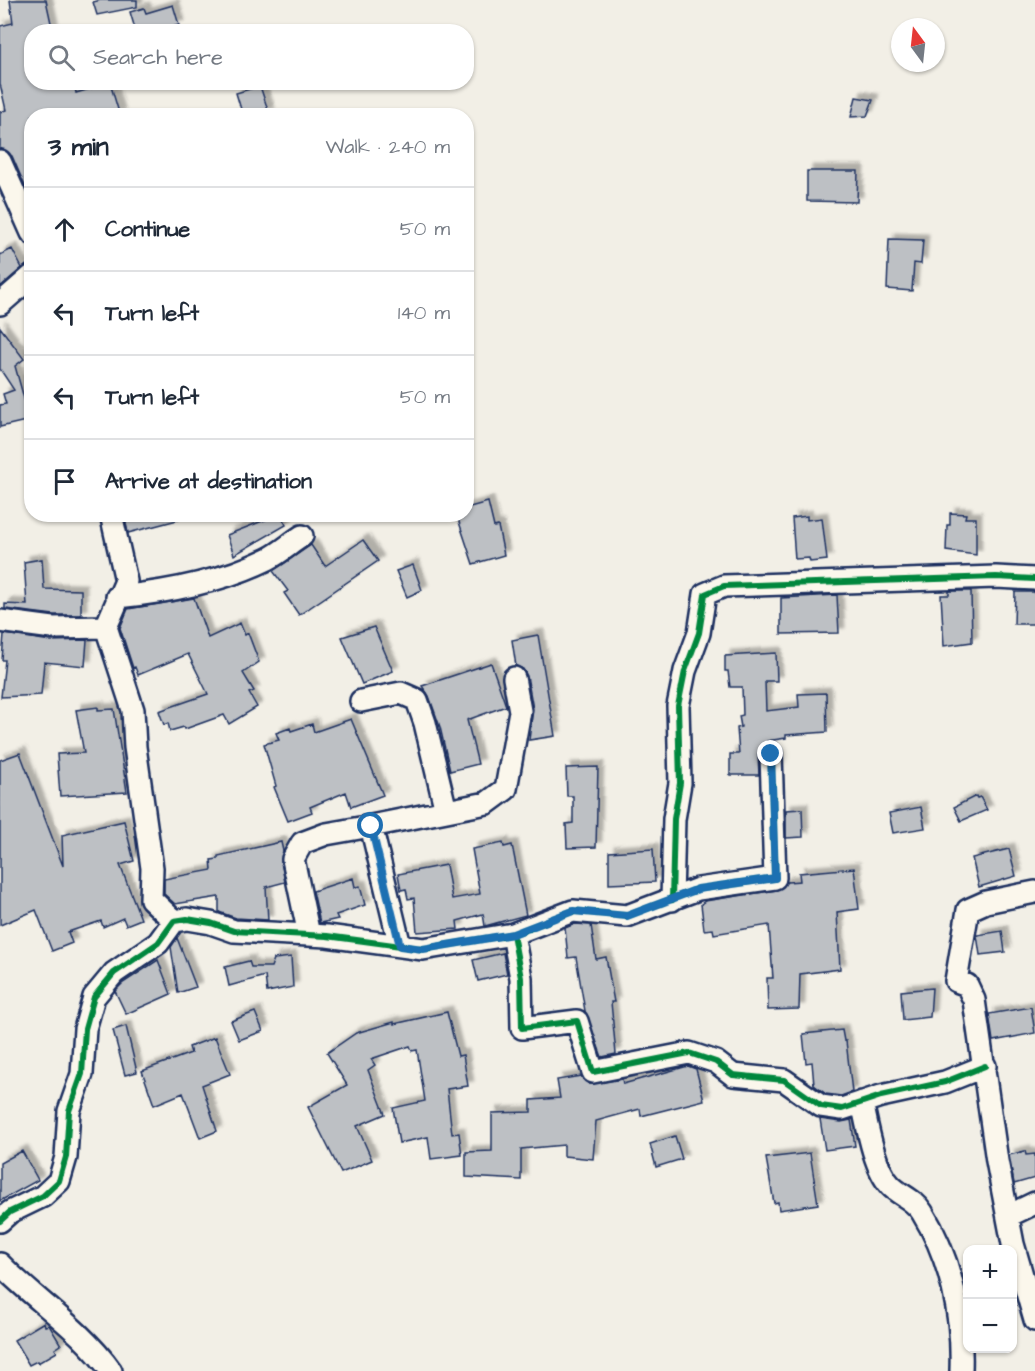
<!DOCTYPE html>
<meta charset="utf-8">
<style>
body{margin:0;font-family:"Architects Daughter",sans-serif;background:#f6f6f7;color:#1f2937}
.controls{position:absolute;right:18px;bottom:18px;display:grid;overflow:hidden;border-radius:12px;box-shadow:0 2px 4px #0004}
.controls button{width:54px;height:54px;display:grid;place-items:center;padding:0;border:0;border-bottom:2px solid #e0e1e3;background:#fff;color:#1f2937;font:30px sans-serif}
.compass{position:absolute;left:891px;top:18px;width:54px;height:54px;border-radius:50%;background:#fff;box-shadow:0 2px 4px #0004;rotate:345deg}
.stop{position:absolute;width:18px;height:18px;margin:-14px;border:4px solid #1f6fb2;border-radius:50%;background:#fff}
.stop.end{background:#1f6fb2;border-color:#fff;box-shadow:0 2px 6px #0008}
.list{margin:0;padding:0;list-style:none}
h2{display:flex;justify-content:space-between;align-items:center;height:78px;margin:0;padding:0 24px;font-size:26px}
h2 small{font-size:20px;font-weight:400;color:#747a83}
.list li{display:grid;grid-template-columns:39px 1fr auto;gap:18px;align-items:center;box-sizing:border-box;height:84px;padding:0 24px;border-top:2px solid #e0e1e3}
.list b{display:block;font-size:22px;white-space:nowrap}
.list em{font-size:20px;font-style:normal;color:#747a83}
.icon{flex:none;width:33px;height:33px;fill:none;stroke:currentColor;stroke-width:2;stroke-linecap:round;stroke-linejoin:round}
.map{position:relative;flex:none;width:1035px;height:1371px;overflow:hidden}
.search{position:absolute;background:#fff;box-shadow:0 2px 4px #0004;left:24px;top:24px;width:450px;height:66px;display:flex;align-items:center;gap:15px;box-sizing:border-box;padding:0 21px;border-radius:24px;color:#747a83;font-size:22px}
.panel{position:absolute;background:#fff;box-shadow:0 2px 4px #0004;left:24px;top:108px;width:450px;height:414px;border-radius:24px}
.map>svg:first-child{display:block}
</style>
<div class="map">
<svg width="1035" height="1371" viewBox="0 0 1035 1371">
<defs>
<filter id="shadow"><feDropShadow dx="5.5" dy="-5.5" stdDeviation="1.5" flood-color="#0004"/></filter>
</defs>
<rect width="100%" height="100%" fill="#f2efe6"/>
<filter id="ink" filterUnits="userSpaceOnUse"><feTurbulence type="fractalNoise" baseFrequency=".0167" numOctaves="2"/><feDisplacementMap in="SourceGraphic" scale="12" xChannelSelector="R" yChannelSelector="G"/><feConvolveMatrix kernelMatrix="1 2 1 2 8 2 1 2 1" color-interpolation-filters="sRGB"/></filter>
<g filter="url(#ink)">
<path fill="#bdc0c4" stroke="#1b2f5e" stroke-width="1.5" filter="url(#shadow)" d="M 10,0 L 46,0 L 53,32 L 32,32 L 32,82 L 74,82 L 76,93 L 110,83 L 120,116 L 32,116 L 32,192 L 28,193 L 12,156 L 0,148 L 0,112 L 6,110 L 0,84 L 0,26 L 13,23 Z
M 101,0 L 137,0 L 137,7 L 97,15 L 93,2 Z
M 173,5 L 179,25 L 157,32 L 136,32 L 130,12 L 144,8 L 146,13 Z
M 260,86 L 269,113 L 243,116 L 236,93 Z
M 856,97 L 873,100 L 867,116 L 851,117 Z
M 807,171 L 858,171 L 857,202 L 807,201 Z
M 889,239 L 923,240 L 921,264 L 914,263 L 912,291 L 887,289 Z
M 12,249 L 22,268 L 0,287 L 0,255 Z
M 0,327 L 24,359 L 15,366 L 30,420 L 0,427 L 0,405 L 6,404 L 3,394 L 14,390 L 0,369 Z
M 488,502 L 494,527 L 498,526 L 504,555 L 473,564 L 457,516 L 466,514 L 466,508 Z
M 950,513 L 966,514 L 965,518 L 976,518 L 976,555 L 946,551 L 947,525 L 950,525 Z
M 124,514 L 184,514 L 185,518 L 128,533 Z
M 280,514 L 286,525 L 234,555 L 227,535 Z
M 807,516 L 807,520 L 822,518 L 827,560 L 810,562 L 809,558 L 795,559 L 792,518 Z
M 363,540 L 378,561 L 299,615 L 284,593 L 288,591 L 273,571 L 311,545 L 325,566 Z
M 42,559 L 44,589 L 81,590 L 81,615 L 54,615 L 5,609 L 5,604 L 27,605 L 24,562 Z
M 413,565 L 422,590 L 407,597 L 396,571 Z
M 949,591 L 971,591 L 972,642 L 944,646 L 941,595 L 949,595 Z
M 1015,592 L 1035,592 L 1035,624 L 1014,624 Z
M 837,595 L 839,633 L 781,634 L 781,598 Z
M 194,598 L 208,638 L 240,623 L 245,635 L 248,633 L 259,662 L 243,673 L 254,691 L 249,693 L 257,707 L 229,724 L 224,715 L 185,729 L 184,727 L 170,731 L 168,723 L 164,725 L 159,711 L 208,694 L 188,654 L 138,675 L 135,667 L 133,668 L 120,628 L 128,609 Z
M 374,627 L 393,671 L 362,684 L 342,637 Z
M 4,634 L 51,641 L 87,640 L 85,666 L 44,662 L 41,695 L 1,697 L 5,660 L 2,660 Z
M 538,635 L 555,736 L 529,740 L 533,709 L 527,676 L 523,669 L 516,666 L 512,640 Z
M 776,653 L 777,681 L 765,681 L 766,711 L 799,707 L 798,694 L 826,693 L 827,732 L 786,735 L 786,738 L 767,741 L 758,754 L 759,775 L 730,775 L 730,754 L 739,754 L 737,728 L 741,727 L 739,716 L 743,715 L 742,687 L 730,687 L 728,671 L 725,671 L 725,656 Z
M 491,663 L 506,706 L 467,720 L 478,764 L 450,771 L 440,727 L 429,696 L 422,686 Z
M 98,707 L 98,710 L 114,709 L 127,792 L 60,796 L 57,754 L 84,753 L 76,710 Z
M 351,719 L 383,795 L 351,807 L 346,792 L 310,807 L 312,812 L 288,821 L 274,787 L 276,786 L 264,744 L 279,740 L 276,733 L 290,728 L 291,731 L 312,724 L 314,732 Z
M 20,753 L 63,866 L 62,835 L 124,821 L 134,861 L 120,865 L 141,919 L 126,925 L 123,918 L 103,927 L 101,921 L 68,932 L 72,943 L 52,951 L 36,910 L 0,925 L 0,760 Z
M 598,767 L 596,847 L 567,848 L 566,824 L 573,823 L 573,796 L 567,796 L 566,768 Z
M 976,796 L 977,798 L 980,797 L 987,810 L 961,821 L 954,807 Z
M 921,807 L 925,828 L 893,833 L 889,813 Z
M 802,809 L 803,837 L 786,838 L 786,810 Z
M 281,842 L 283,851 L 281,862 L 285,882 L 266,887 L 268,920 L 236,918 L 219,912 L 219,897 L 175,904 L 164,894 L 164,879 L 212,870 L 211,860 L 218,859 L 218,856 Z
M 503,843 L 504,847 L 512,845 L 526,915 L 485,926 L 483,914 L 457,921 L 458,929 L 417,932 L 414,898 L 408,899 L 406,889 L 401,890 L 398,874 L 446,865 L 452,899 L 480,894 L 472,849 Z
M 653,849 L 655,882 L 609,884 L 609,852 Z
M 1009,849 L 1016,876 L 979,887 L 972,858 Z
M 854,868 L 859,909 L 837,912 L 840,969 L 800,974 L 799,1009 L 768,1010 L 767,978 L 773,978 L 769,925 L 714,934 L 713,929 L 704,930 L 701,904 L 705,901 L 777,890 L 787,882 L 800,881 L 799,873 Z
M 353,878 L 355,887 L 360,886 L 365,905 L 336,915 L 338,919 L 320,923 L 313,891 Z
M 575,924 L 591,925 L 596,959 L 606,957 L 614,1002 L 611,1002 L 616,1054 L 602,1057 L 585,1011 L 576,957 L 568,958 L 565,928 Z
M 1002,931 L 1005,952 L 980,955 L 977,935 Z
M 177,938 L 196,987 L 178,993 L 171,947 Z
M 503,953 L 507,974 L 478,981 L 473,960 Z
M 291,957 L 293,987 L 267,992 L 265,976 L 229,986 L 225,967 L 249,961 L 251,967 L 271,967 L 274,959 Z
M 158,960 L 171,994 L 126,1014 L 115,991 L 123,983 Z
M 932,988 L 930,1017 L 903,1020 L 901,991 Z
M 1031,1007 L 1035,1033 L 993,1041 L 989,1014 Z
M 255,1012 L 263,1031 L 239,1040 L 231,1021 Z
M 447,1012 L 458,1056 L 463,1055 L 468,1086 L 447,1089 L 452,1134 L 459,1133 L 462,1155 L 431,1159 L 428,1137 L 399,1143 L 393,1108 L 425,1101 L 417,1050 L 412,1051 L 410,1046 L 371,1059 L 375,1065 L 368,1070 L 385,1114 L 357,1126 L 372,1160 L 341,1173 L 308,1107 L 347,1085 L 327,1053 L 356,1033 L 394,1022 L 394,1024 Z
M 126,1026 L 137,1072 L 125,1075 L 113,1030 Z
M 842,1030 L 844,1041 L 846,1041 L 852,1092 L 841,1096 L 826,1094 L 814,1085 L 812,1062 L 806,1063 L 803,1034 Z
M 215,1037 L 230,1074 L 202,1085 L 217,1131 L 200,1138 L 183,1093 L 154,1105 L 142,1071 L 191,1053 L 189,1047 Z
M 688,1066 L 696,1069 L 704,1100 L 641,1116 L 640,1109 L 596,1121 L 593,1159 L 564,1156 L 564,1145 L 521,1149 L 521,1180 L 466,1177 L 466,1152 L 492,1151 L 492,1113 L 531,1112 L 531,1100 L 560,1098 L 557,1080 L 581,1076 L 590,1084 L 622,1079 L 623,1084 Z
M 820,1119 L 841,1122 L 851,1120 L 855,1146 L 825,1150 Z
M 675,1136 L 682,1159 L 656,1167 L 650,1144 Z
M 22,1151 L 38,1180 L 0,1201 L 0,1163 Z
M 1025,1151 L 1026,1155 L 1035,1154 L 1035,1178 L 1014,1184 L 1009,1155 Z
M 810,1153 L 818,1204 L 779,1210 L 778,1202 L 774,1203 L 766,1158 Z
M 44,1322 L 45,1326 L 49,1325 L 61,1345 L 55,1349 L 57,1352 L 38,1363 L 37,1361 L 29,1365 L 14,1340 Z"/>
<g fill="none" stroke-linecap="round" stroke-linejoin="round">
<g stroke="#1b2f5e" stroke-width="26">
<path id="minor" d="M 0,161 L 32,233
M 0,304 L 32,276
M 117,597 C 169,592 221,582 268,559 C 280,553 291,543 302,536
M 0,621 L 53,628 L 106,627 L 133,710 L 135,747 L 152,868 L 151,899 L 174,921
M 106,627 L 126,581 L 111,514
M 361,701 L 401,693 L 417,700 L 425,723 L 446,811
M 1035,892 L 986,902 L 968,910 L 956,981 L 967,985 L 974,1000 L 997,1161 L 1013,1244 L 1035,1320
M 672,900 L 674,819 L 680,783 L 678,706 L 685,671 L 699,633 L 705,594 L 724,586 L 996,577 L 1035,579
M 513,934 L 521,978 L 522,1028 L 577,1021 L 593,1072 L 689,1053 L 716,1062 L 733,1075 L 784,1080 L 821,1106 L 842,1109 L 881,1096 L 945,1082 L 985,1066
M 309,935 L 293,859 L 302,843 L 326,834 L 371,826
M 400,946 L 371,826 L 487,803 L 506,789 L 520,711 L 514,678
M 862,1102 C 867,1125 874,1168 890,1185 C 900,1196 913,1198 922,1212 C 951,1259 963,1316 961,1371
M 1008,1216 L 1035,1203
M 0,1221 L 10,1212 L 43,1196 L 59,1181 L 66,1157 L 69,1111 L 82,1074 L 85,1029 L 94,997 L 114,973 L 158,943 L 174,921 L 187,919 L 211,923 L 234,931 L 327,936 L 423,949 L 513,934 L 573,911 L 627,916 L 698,889 L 775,878 L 771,754
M 0,1264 C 36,1301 81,1329 111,1371"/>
</g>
<use href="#minor" stroke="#fbf7ec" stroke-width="21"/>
<g stroke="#fbf7ec" stroke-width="10">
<path id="cycleway" d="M 672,900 L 674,819 L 680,783 L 678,706 L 685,671 L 699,633 L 705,594 L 724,586 L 996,577 L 1035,579
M 513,934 L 521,978 L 522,1028 L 577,1021 L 593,1072 L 689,1053 L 716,1062 L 733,1075 L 784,1080 L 821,1106 L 842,1109 L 881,1096 L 945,1082 L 985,1066
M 0,1221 L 10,1212 L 43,1196 L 59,1181 L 66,1157 L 69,1111 L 82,1074 L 85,1029 L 94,997 L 114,973 L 158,943 L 174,921 L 187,919 L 211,923 L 234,931 L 327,936 L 423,949 L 513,934 L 573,911 L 627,916 L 698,889 L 775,878 L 771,754"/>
</g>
<use href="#cycleway" stroke="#00873e" stroke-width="6"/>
</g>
</g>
<g fill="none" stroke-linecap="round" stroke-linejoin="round" filter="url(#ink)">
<path stroke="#1f6fb2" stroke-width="8" d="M 371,826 L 400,946 L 423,949 L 513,934 L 573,911 L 627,916 L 698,889 L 775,878 L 771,754"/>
</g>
</svg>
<div class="controls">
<button>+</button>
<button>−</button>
</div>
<svg class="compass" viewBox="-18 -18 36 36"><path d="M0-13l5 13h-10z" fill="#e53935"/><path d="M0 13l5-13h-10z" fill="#747a83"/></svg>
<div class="stop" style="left:371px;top:826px"></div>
<div class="stop end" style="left:771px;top:754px"></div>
<div class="search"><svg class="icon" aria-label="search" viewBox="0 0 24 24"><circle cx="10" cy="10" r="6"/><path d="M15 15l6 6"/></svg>Search here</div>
<section class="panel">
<h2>3 min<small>Walk · 240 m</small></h2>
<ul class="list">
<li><svg class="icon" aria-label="ahead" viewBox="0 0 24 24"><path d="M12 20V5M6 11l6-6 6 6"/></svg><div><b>Continue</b></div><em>50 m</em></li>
<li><svg class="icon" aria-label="left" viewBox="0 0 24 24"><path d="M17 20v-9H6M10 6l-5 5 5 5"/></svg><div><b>Turn left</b></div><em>140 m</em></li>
<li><svg class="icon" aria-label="left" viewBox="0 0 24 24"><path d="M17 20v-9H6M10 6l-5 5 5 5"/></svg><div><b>Turn left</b></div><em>50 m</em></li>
<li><svg class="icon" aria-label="arrive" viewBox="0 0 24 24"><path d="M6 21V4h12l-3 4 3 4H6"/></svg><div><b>Arrive at destination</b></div></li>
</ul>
</section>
</div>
